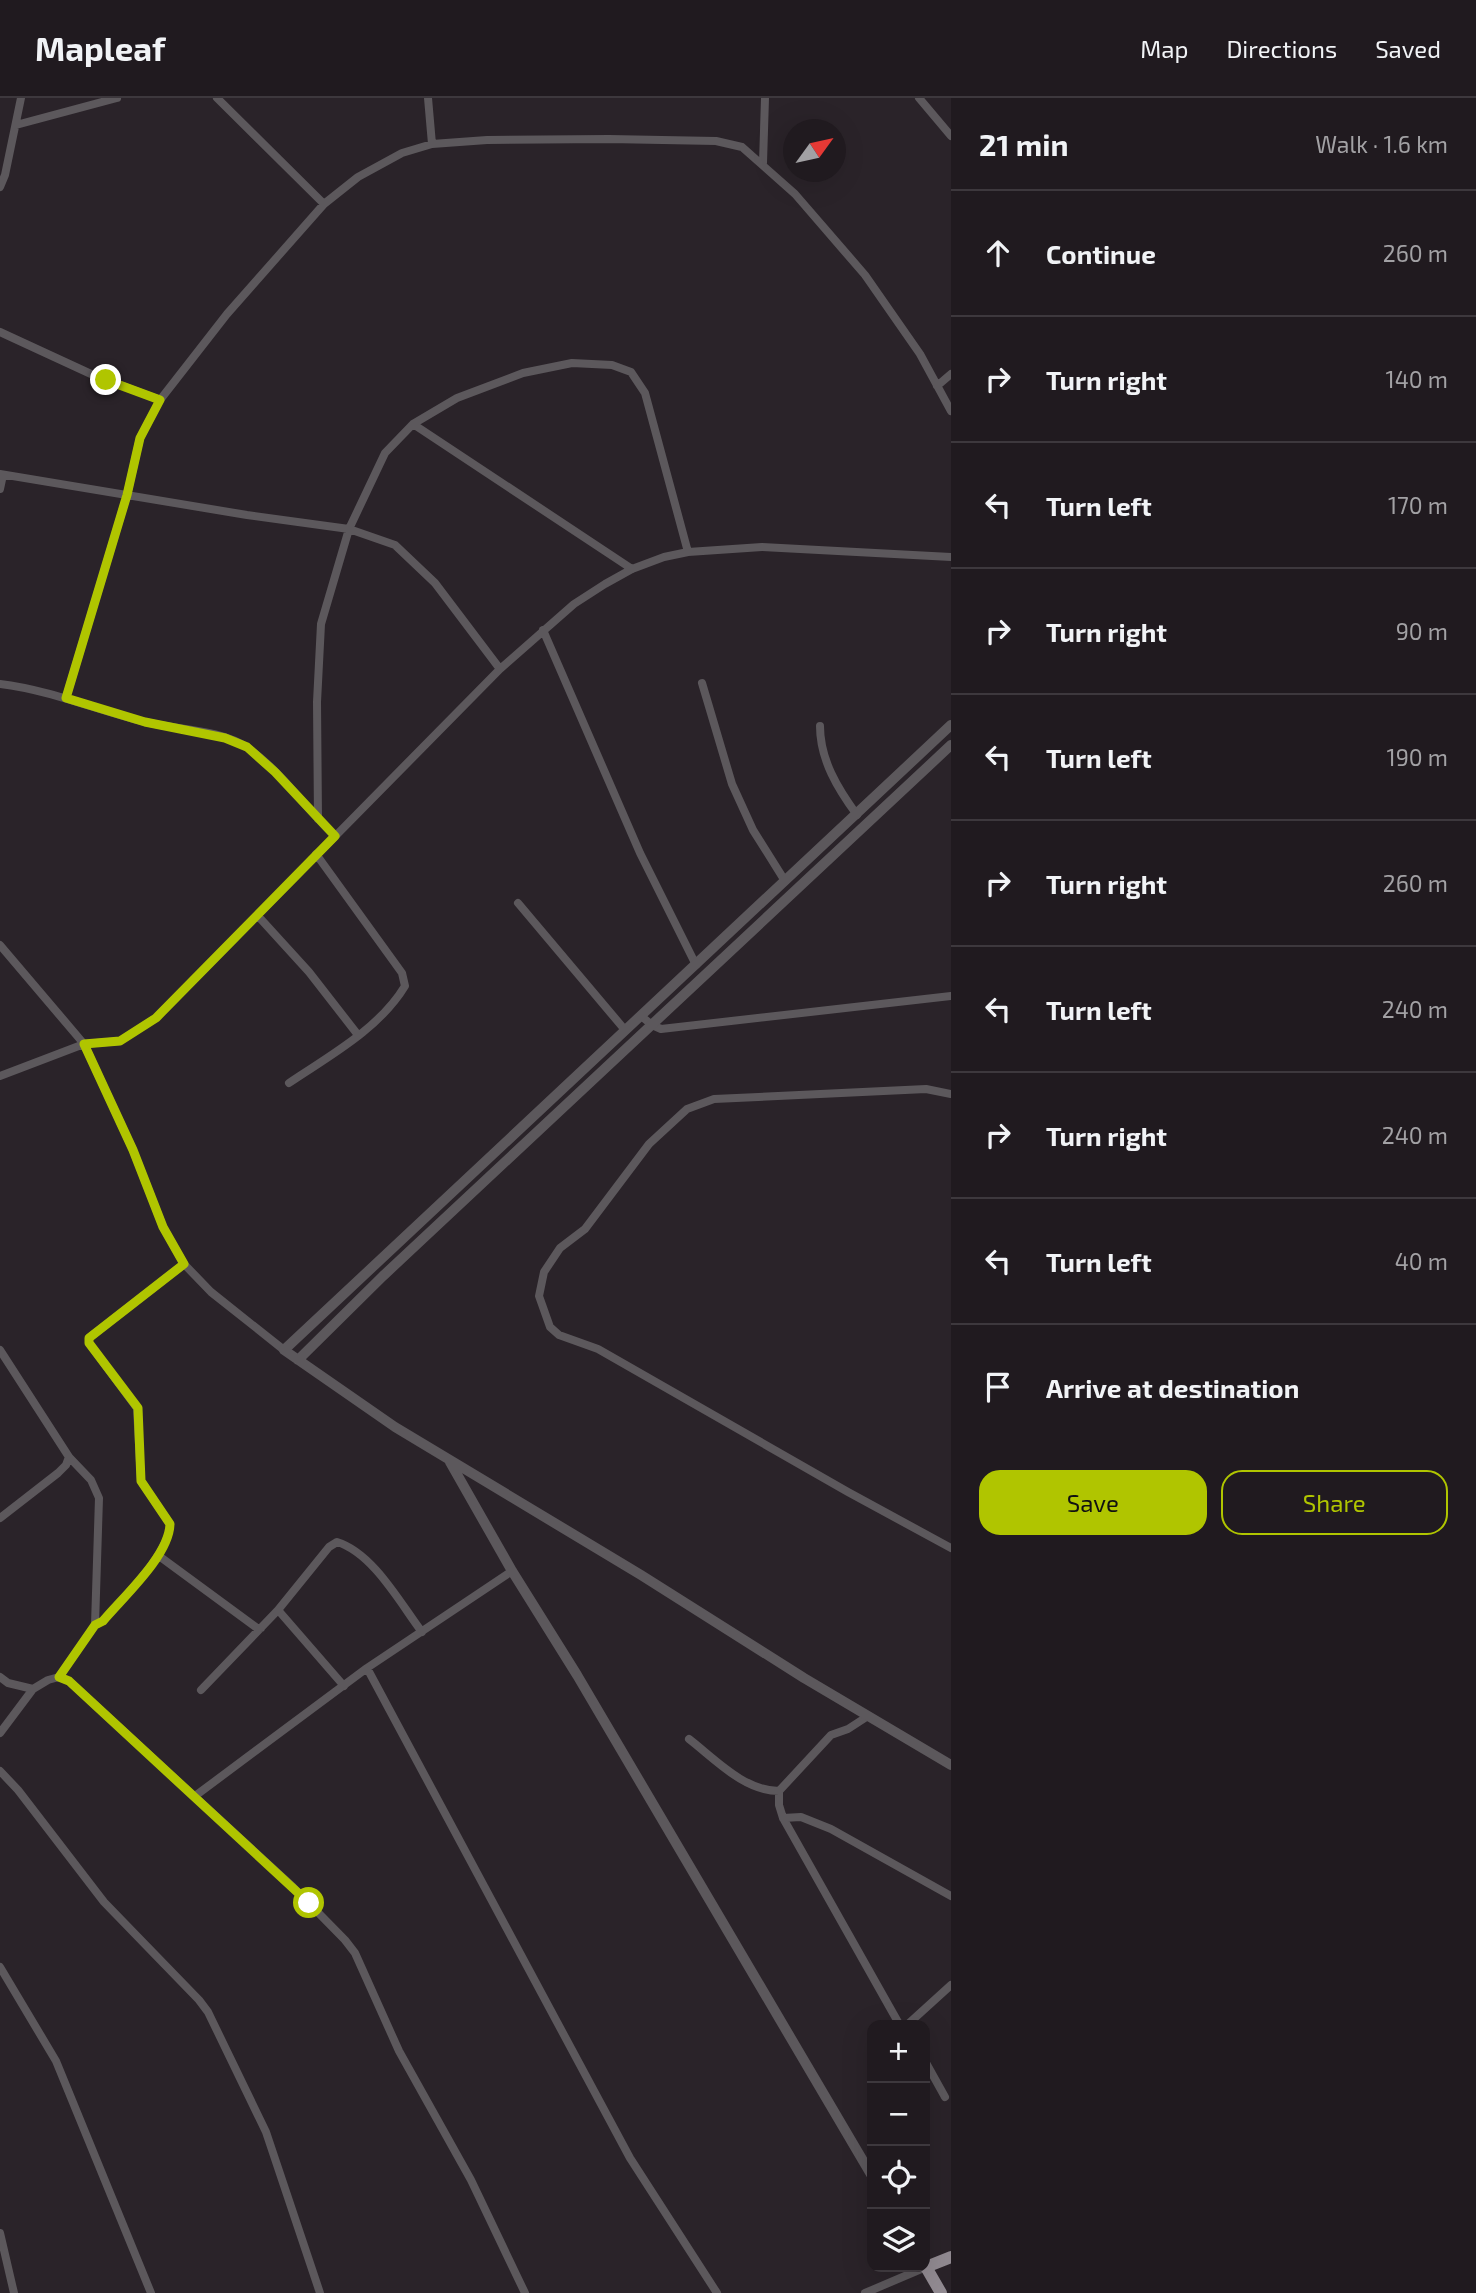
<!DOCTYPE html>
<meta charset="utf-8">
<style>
body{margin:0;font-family:"Exo 2",sans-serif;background:#2d272c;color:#f1f3f6}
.controls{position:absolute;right:21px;bottom:21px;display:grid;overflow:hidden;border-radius:14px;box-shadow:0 7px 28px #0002}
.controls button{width:63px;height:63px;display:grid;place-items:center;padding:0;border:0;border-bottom:2px solid #3d383d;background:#201a1f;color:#f1f3f6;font:35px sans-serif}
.compass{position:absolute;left:783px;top:21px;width:63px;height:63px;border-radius:50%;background:#201a1f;box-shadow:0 7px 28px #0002;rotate:57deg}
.stop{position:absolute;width:21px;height:21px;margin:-16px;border:5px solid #b0c500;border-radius:50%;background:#fff}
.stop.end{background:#b0c500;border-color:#fff;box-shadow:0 2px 7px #0008}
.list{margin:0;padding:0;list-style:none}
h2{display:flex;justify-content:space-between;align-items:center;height:91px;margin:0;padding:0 28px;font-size:30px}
h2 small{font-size:23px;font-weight:400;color:#a2a1a4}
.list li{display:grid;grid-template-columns:46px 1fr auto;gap:21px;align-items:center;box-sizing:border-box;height:126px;padding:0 28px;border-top:2px solid #3d383d}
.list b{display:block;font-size:26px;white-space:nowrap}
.list em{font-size:23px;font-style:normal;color:#a2a1a4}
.actions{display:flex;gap:14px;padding:21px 28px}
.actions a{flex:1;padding:16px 0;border:2px solid #b0c500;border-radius:21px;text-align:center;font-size:24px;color:#b0c500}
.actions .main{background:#b0c500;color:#111}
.icon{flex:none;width:38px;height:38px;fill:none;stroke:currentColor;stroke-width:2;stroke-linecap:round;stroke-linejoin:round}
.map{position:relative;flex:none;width:951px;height:2195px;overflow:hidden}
header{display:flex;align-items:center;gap:42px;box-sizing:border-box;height:98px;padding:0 35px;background:#201a1f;border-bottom:2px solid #3d383d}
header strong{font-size:33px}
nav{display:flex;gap:38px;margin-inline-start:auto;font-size:24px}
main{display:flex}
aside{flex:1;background:#201a1f}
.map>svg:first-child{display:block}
</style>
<header>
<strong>Mapleaf</strong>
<nav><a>Map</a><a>Directions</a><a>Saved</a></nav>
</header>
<main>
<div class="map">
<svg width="951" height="2195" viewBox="0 0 951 2195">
<rect width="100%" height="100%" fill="#2a2329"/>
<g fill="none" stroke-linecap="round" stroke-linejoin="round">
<path stroke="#5c585c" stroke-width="8" d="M 217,0 L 324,106
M 428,0 L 432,46
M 919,0 L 951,38
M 16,27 L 117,0
M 763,65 L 765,0
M 0,89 L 5,77 L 21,0
M 0,234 L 91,276 L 160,302
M 937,288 L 951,276
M 413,326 L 632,471
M 0,376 L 247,417 L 349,431 L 395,447 L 435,485 L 500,571
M 0,391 L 3,377
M 543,532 L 640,755 L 696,867
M 702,585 L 732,686 L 753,732 L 785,783
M 0,586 C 50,592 96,612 145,624 C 178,632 220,631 248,650 C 282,674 305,710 335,738
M 66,600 L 127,397 L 140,340 L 160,302 L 227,216 L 324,106 L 358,79 L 402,55 L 432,46 L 487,42 L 609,41 L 716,43 L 742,49 L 795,96 L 865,177 L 920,256 L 951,313
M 820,628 C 820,662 838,691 857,717
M 318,721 L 317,604 L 321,526 L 349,431 L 385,355 L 413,326 L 457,300 L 523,275 L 572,265 L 612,267 L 631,274 L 645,295 L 688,454
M 518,805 L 625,932
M 258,818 L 309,874 L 358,937
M 0,847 L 84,946 L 133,1052 L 163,1129 L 184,1166 L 211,1194 L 284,1252
M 641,918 L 652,927 L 661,931 L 951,898
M 0,978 L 84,946 L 120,943 L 156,920 L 500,571 L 574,506 L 605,486 L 632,471 L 664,459 L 688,454 L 762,449 L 951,459
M 289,985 C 329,958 379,931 405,888 L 402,875 L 316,756
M 951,996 L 926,991 L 714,1001 L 687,1011 L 649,1046 L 585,1131 L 560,1150 L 544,1174 L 539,1198 L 550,1229 L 559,1237 L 598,1251 L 848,1394 L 951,1450
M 0,1252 L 69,1359 L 66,1367 L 58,1375 L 0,1420
M 69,1359 L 91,1382 L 99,1400 L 95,1527
M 159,1458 L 257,1530 L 261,1530
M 367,1570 L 630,2060 L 717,2195
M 0,1579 L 8,1585 L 33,1591 L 48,1582 L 59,1579 L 69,1583 L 293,1789 L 345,1842 L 355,1855 L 399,1953 L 471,2082 L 525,2195
M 59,1579 L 95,1527 L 103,1523 C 122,1501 170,1455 170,1426 L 141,1383 L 137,1310 L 89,1245 L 89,1240 L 184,1166
M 344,1588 L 278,1512 L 329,1449 L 337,1444 C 373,1455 400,1505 422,1534
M 201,1592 L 278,1512
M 868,1618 L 848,1631 L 831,1637 L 779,1693 L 779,1707 L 783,1720 L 898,1924 L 904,1927
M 0,1635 L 33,1591
M 689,1641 C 715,1661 744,1693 779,1693
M 0,1673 L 18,1692 L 104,1804 L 199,1902 L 208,1914 L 266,2034 L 320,2195
M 195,1698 L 367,1570 L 512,1473
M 783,1720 L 801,1719 L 831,1731 L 951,1798
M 0,1869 L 56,1963 L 151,2195
M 907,1927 L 951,1887
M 925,1963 L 945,1999
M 0,2135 L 14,2195
M 865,2195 L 926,2169"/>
<path stroke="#5c585c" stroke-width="10" d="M 951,627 L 284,1252 L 395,1329 L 641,1477 L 804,1580 L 951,1667
M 298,1262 L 383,1178 L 951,647
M 450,1364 L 512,1473 L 577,1577 L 872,2078"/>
<path stroke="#918a91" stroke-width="12" d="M 941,2195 L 926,2169 L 951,2159"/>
</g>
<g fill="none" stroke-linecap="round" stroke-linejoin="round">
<path stroke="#b0c500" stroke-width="9" d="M 106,282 L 160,302 L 140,340 L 127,397 L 66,600 L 145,624 L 225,640 L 247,649 L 275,674 L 335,738 L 156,920 L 120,943 L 84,946 L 133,1052 L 163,1129 L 184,1166 L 89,1240 L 89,1245 L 138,1310 L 141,1383 L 170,1426 C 169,1458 123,1499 103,1523 L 95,1527 L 59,1579 L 69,1583 L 309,1805"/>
</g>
</svg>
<div class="controls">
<button>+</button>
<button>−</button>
<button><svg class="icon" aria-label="locate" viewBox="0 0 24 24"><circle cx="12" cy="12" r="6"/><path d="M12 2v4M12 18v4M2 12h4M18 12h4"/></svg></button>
<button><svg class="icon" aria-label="layers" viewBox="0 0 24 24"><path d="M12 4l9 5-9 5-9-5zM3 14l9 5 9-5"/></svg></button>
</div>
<svg class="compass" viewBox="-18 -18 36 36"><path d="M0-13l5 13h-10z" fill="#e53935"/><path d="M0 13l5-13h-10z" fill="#a2a1a4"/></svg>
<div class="stop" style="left:309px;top:1805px"></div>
<div class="stop end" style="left:106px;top:282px"></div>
</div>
<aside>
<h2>21 min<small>Walk · 1.6 km</small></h2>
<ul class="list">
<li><svg class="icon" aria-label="ahead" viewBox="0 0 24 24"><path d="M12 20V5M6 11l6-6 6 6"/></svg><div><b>Continue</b></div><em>260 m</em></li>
<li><svg class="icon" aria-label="right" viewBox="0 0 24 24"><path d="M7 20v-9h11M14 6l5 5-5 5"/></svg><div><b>Turn right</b></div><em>140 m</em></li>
<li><svg class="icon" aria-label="left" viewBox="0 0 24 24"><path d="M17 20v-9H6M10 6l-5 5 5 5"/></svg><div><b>Turn left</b></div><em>170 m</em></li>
<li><svg class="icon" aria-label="right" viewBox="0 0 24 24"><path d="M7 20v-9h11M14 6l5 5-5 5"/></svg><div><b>Turn right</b></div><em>90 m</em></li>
<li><svg class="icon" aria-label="left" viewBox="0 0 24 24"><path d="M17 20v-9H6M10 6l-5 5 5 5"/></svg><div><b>Turn left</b></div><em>190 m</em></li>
<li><svg class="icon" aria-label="right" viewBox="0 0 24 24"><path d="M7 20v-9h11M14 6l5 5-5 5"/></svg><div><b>Turn right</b></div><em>260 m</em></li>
<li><svg class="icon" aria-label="left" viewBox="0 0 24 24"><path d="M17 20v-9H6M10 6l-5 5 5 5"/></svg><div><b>Turn left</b></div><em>240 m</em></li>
<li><svg class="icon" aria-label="right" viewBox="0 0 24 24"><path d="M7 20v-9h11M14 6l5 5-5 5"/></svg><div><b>Turn right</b></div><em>240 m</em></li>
<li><svg class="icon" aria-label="left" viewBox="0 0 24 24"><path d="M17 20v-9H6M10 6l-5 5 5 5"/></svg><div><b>Turn left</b></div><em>40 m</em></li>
<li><svg class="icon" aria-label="arrive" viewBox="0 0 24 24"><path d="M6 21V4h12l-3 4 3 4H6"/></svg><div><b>Arrive at destination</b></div></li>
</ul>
<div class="actions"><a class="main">Save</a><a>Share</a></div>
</aside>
</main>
